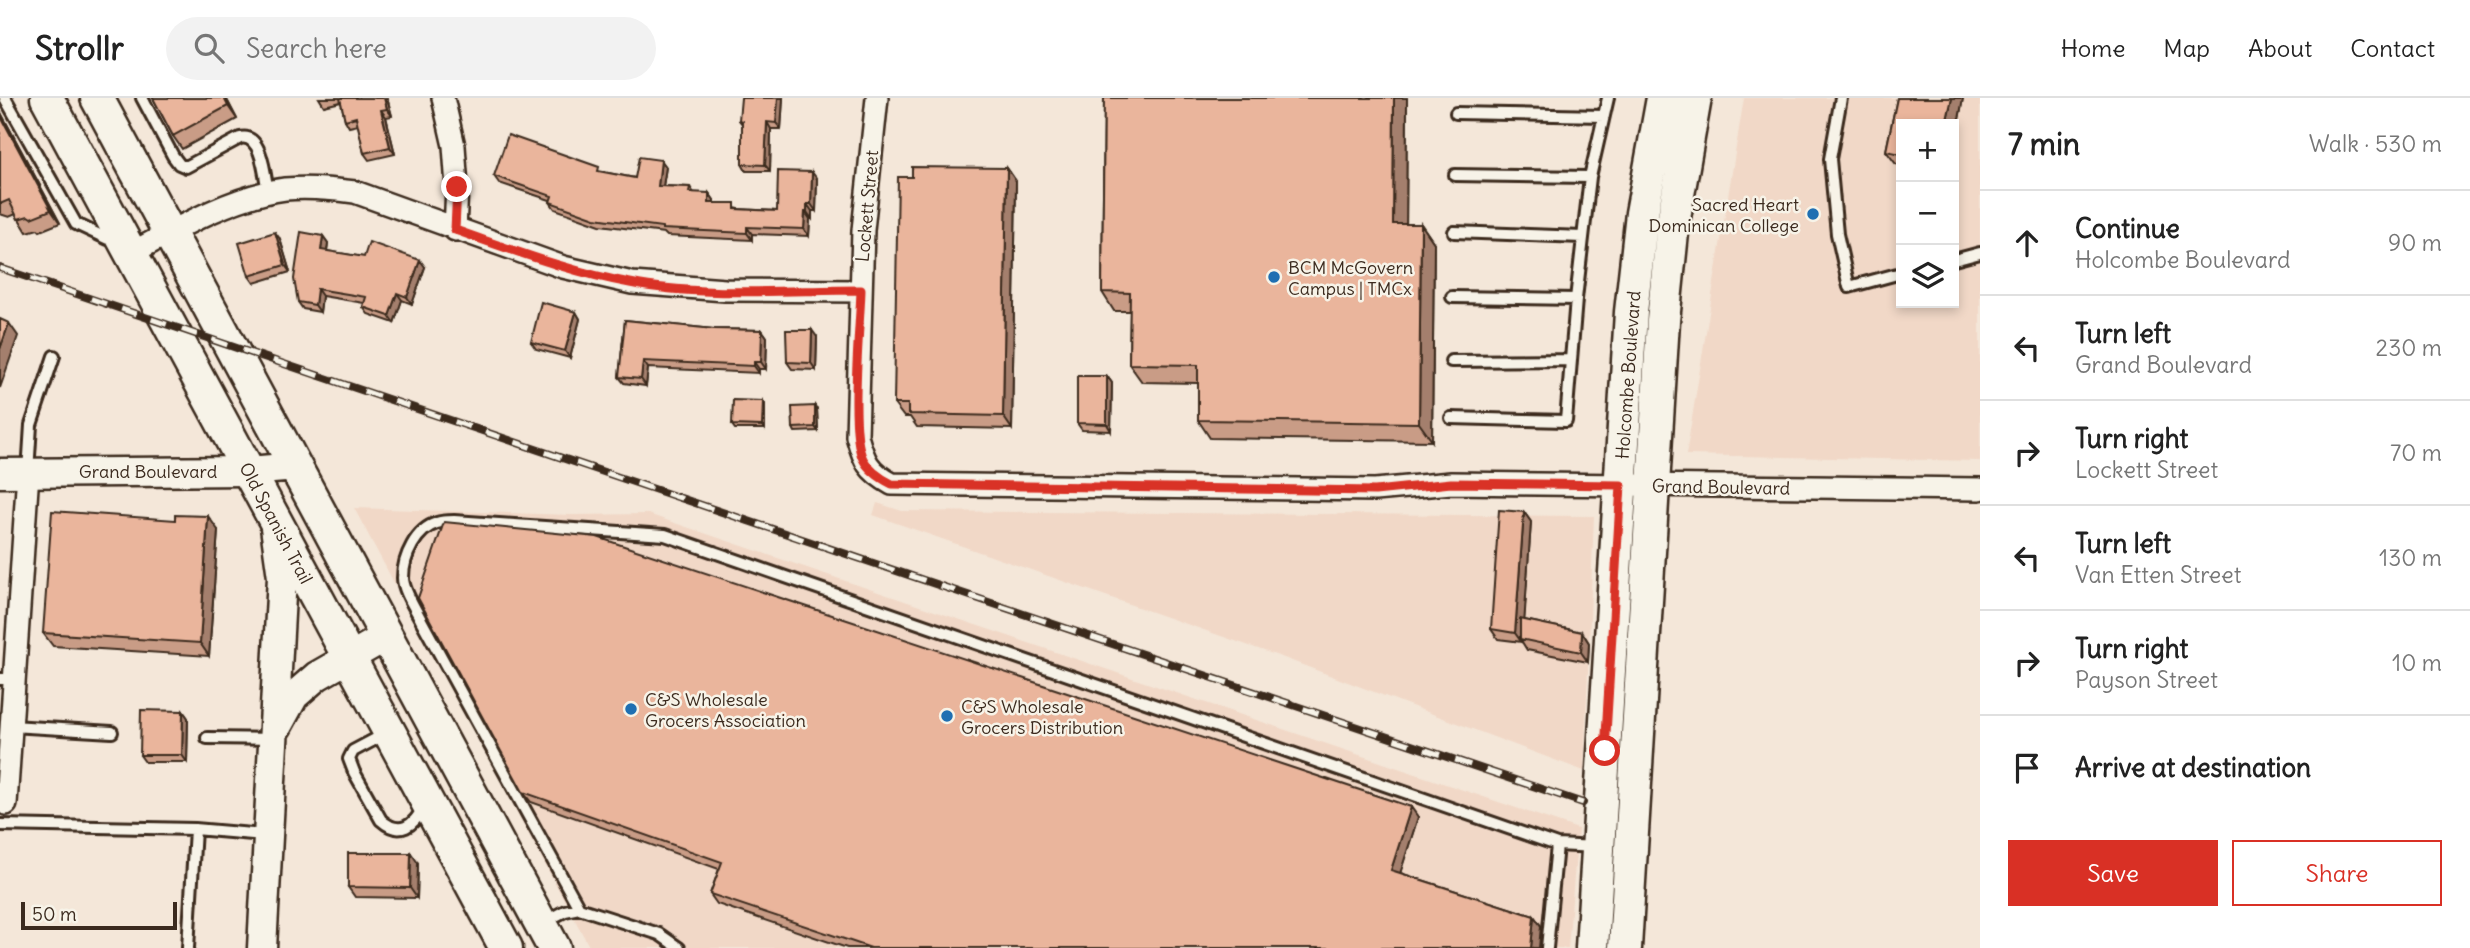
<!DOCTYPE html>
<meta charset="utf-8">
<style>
body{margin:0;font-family:Delius,sans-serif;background:#f2f2f2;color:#222}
.controls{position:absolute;right:21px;top:21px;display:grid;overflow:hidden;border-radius:0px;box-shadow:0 4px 10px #0003}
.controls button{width:63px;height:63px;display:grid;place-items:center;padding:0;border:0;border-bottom:2px solid #e0e0e0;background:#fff;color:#222;font:35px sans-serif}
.scale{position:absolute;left:21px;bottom:18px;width:156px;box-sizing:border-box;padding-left:7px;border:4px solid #3b2a1e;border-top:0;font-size:19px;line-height:24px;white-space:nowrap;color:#3b2a1e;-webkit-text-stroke:5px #f7f3e8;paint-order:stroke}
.stop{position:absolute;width:21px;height:21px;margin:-16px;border:5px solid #d93025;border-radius:50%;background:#fff}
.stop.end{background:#d93025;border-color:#fff;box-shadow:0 2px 7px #0008}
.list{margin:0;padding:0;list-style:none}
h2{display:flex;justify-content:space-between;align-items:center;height:91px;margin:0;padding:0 28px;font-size:30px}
h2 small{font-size:23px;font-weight:400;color:#767676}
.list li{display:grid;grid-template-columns:46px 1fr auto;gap:21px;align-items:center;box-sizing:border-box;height:105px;padding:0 28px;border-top:2px solid #e0e0e0}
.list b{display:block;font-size:26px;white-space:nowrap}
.list p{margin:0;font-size:23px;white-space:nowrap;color:#767676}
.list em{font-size:23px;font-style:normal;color:#767676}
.actions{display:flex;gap:14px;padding:21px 28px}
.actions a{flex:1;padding:16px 0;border:2px solid #d93025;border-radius:0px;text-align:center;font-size:24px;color:#d93025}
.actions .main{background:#d93025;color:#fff}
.icon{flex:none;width:38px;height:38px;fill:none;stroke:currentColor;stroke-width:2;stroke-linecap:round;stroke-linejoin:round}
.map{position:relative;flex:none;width:1980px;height:850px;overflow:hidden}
header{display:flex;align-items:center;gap:42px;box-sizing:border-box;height:98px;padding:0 35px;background:#fff;border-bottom:2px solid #e0e0e0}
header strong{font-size:33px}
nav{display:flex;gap:38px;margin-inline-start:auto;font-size:24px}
.search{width:490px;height:63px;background:#f2f2f2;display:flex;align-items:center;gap:18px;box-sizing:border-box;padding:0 24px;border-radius:38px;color:#767676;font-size:26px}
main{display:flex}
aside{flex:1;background:#fff}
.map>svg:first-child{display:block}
</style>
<header>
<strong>Strollr</strong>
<div class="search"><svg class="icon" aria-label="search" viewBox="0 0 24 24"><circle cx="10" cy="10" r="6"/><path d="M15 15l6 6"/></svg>Search here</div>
<nav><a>Home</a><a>Map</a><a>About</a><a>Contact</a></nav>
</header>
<main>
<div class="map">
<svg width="1980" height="850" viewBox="0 0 1980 850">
<rect width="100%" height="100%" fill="#f4e7d9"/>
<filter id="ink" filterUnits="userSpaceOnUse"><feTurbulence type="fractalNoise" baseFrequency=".0143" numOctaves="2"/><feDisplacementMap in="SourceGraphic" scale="14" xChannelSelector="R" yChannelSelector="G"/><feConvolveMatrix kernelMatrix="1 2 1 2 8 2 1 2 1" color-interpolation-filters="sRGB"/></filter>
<g filter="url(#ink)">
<path fill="#f1d8c7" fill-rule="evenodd" d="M 1744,0 L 1980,0 L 1980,363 L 1686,357 ZM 1901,26 L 1954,26 L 1954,205 L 1901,205 Z
M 877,405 L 902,413 L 1594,418 L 1584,673 L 1284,560 L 873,417 Z
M 354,410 L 572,417 L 648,416 L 1578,731 L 1568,850 L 590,850 Z"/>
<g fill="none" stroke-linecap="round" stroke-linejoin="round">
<g stroke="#3b2a1e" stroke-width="16">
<path id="lane" d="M 5,0 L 76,126 L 108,141 L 117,137
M 142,0 L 173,58 L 179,66 L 186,69 L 240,40 C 262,34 265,79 268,95
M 1841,0 L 1830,61 L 1837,136 L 1849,189 L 1901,175
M 1456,15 L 1604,18
M 1455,77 L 1590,79
M 1454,134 L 1583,139
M 1954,162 L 1980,155
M 1452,199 L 1576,201
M 1451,263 L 1571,262
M 1451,320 L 1566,323 L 1576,201 L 1590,79 L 1608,0
M 28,374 L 31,327 L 54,258
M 0,581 L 14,581
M 11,628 L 112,634
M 387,635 L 353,653 L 349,661 L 354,674 L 381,722 C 400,739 414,728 424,708
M 207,640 L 273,641
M 0,727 L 195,731 L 265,737
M 579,810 L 421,522 C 415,510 403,492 403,480 C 403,459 416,431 437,425 C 442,423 449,423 454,423 L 665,437 L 1557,747
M 544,824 L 565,813 L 579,810 L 659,836 L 679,850
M 188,850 L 195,731
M 1547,850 L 1557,747 L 1596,749"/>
</g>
<g stroke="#3b2a1e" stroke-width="26">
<path id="street" d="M 443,0 L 454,48 L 457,89 L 455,132
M 877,0 L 863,132 L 857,338 C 864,363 868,373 892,386 L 1375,392 L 1451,385 L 1980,391
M 130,156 C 176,131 232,98 285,91 C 308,89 332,91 355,94 L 563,169 L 632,185 L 725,192 L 861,193
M 6,706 L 28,374"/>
</g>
<g stroke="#3b2a1e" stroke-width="33">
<path id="secondary" d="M 0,375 L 249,373 L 296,369
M 277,629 L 294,598 L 317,578 L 387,538
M 262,850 L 282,479 L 275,429"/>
</g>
<g stroke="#3b2a1e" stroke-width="37">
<path id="primary" d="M 47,0 L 506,850
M 97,0 L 554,850
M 1592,850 L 1631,214 L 1642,115 L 1663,0
M 1625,850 L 1663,223 L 1673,125 L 1695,0"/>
</g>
<use href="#lane" stroke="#f7f3e8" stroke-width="10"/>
<use href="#street" stroke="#f7f3e8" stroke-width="21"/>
<use href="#secondary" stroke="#f7f3e8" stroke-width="28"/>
<use href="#primary" stroke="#f7f3e8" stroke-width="32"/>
<g stroke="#3b2a1e" stroke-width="8">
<path id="rail" d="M 0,170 L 1583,705"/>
</g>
<use href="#rail" stroke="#f7f3e8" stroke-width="5" stroke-dasharray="16" stroke-linecap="butt"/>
</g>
<path fill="#c99c86" stroke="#3b2a1e" stroke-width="2" d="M 153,0 L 226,0 L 237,21 L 182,51 L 173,38 Z
M 319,0 L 387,0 L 392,18 L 386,19 L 395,56 L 369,62 L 364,55 L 358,27 L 349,29 L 345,22 L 341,4 L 324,8 Z
M 783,0 L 781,31 L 771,31 L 770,73 L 746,73 L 742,66 L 742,26 L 739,22 Z
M 1104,0 L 1407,0 L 1406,126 L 1421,126 L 1434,145 L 1432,343 L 1210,340 L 1198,322 L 1198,285 L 1142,284 L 1129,266 L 1130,213 L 1114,213 L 1102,194 Z
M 1897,0 L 1963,0 L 1954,48 L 1954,26 L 1901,26 L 1901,67 L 1896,66 L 1886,53 Z
M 0,13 L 60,125 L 40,133 L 38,131 L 27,134 L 16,116 L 9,119 L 0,116 Z
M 661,62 L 666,69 L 663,88 L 690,89 L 694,95 L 709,95 L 714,102 L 714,105 L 739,111 L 777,113 L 817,81 L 816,113 L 812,113 L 812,121 L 810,121 L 809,138 L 752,136 L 752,142 L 667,138 L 664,135 L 600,127 L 555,111 L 550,104 L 550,102 L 499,85 L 494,78 L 603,74 L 635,80 Z
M 1007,70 L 1016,83 L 1012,331 L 917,329 L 910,319 L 904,319 L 894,306 L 912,79 Z
M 323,138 L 328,145 L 327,153 L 425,169 L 412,206 L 402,202 L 394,225 L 368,216 L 363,209 L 364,205 L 322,198 L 320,214 L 303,211 L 298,204 Z
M 280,141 L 290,174 L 254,185 L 249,178 Z
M 576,214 L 580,221 L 570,260 L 536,251 L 531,244 Z
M 625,222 L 714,231 L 762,232 L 767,239 L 766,271 L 759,271 L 759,275 L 648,270 L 646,288 L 624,285 L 619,279 Z
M 817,239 L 816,272 L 792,271 L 787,264 Z
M 1107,278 L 1112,285 L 1111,333 L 1082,332 L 1077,325 Z
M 763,303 L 765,306 L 765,331 L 735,331 L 732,327 Z
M 817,311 L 818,333 L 795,334 L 793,330 Z
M 1524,414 L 1531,424 L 1524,522 L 1582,534 L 1589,545 L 1588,564 L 1527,552 L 1522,544 L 1498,541 L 1491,531 Z
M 175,422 L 218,432 L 209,558 L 53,548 L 43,535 Z
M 183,613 L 188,620 L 187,664 L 145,664 L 140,657 Z
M 523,694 L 1418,719 L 1400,775 L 1534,818 L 1541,828 L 1539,850 L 847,850 L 717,806 L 710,796 L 719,771 L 531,704 Z
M 418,765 L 417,800 L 355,799 L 348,789 Z"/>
<path fill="#a47f6d" stroke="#3b2a1e" stroke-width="2" d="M 224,0 L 226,0 L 237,21 L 228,8 Z
M 384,0 L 387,0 L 392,18 L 387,11 Z
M 778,0 L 783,0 L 781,31 L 776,25 Z
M 1394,0 L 1407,0 L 1406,145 L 1393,126 Z
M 1952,0 L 1963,0 L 1954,48 L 1954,26 L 1946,26 Z
M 381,12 L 386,19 L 395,56 L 390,49 Z
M 0,13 L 60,125 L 51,112 L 0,17 Z
M 767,24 L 771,31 L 770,73 L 765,67 Z
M 661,62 L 666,69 L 662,95 L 658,88 Z
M 1007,70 L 1016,83 L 1012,331 L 1003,318 Z
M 812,74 L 817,81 L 816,113 L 811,106 Z
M 709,95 L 714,102 L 713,111 L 709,105 Z
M 807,106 L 812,113 L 812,121 L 807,114 Z
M 805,114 L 810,121 L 809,138 L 804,131 Z
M 1421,126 L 1434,145 L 1432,343 L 1419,325 Z
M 747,129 L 752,136 L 752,142 L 747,135 Z
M 275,134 L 280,141 L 290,174 L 285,167 Z
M 323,138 L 328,145 L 326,159 L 321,152 Z
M 420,162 L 425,169 L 412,206 L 407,199 Z
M 317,191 L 322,198 L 320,214 L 315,207 Z
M 397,195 L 402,202 L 394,225 L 389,218 Z
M 576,214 L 580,221 L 570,260 L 565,253 Z
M 9,225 L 18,238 L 0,290 L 0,251 Z
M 762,232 L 767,239 L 766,271 L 761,264 Z
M 812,232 L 817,239 L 816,272 L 811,265 Z
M 643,263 L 648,270 L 646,288 L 641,281 Z
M 754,264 L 759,271 L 759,275 L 754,268 Z
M 1107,278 L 1112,285 L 1111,333 L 1107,326 Z
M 763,303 L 765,306 L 765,331 L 762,328 Z
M 815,308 L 817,311 L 818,333 L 815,329 Z
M 1524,414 L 1531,424 L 1523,542 L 1520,541 L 1522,545 L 1515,535 Z
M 208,418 L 218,432 L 209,558 L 200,545 Z
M 1582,534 L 1589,545 L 1588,564 L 1581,554 Z
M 183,613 L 188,620 L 187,664 L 182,657 Z
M 1411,709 L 1418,719 L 1398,782 L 1391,772 Z
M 411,755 L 418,765 L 417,800 L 410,790 Z
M 1534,818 L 1541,828 L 1539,850 L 1531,850 Z"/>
<path fill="#eab59c" stroke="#3b2a1e" stroke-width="2" d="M 153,0 L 224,0 L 228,8 L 173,38 Z
M 340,0 L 384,0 L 387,11 L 381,12 L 390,49 L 364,55 L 356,19 L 345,22 Z
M 741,0 L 778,0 L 776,25 L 767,24 L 765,67 L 742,66 L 742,23 L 739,22 Z
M 1104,0 L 1394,0 L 1393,126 L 1421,126 L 1419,325 L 1198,322 L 1198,267 L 1129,266 L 1130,195 L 1102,194 Z
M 1897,0 L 1952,0 L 1946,26 L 1901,26 L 1901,56 L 1886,53 Z
M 0,17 L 51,112 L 31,120 L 28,118 L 18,121 L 9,102 L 0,106 Z
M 508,37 L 599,69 L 598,73 L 635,80 L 639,59 L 661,62 L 658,88 L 690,89 L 689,94 L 709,95 L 709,105 L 735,105 L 735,111 L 777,113 L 778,73 L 812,74 L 811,106 L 807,106 L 807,114 L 805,114 L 804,131 L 747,129 L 747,135 L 662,131 L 662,129 L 595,120 L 550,104 L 552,98 L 494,78 Z
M 912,69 L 1007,70 L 1003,318 L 908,316 L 908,306 L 894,306 L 898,79 L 912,79 Z
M 275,134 L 285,167 L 249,178 L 239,145 Z
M 301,134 L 323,138 L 321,152 L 364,159 L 369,144 L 420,162 L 407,199 L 397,195 L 389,218 L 363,209 L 366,199 L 317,191 L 315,207 L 298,204 L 294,181 Z
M 541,204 L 576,214 L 565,253 L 531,244 Z
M 0,221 L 9,225 L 0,251 Z
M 625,222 L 714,231 L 762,232 L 761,264 L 754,264 L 754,268 L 643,263 L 641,281 L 619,279 Z
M 786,232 L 812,232 L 811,265 L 787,264 Z
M 1077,278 L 1107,278 L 1107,326 L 1077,325 Z
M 733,302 L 763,303 L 762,328 L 732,327 Z
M 815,308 L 815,329 L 793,330 L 792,309 Z
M 1499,412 L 1524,414 L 1515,535 L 1491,531 Z
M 52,413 L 175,422 L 175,417 L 208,418 L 200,545 L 43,535 Z
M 444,424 L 597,439 L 1411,709 L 1391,772 L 1534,818 L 1531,850 L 871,850 L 710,796 L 722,764 L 523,694 L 418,500 Z
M 1520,521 L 1582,534 L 1581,554 L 1520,541 Z
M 141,612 L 183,613 L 182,657 L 140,657 Z
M 348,755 L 411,755 L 410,790 L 348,789 Z"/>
</g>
<g fill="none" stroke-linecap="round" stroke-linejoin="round" filter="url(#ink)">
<path stroke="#d93025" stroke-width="9" d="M 457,89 L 455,132 C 513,152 570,174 630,185 C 700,199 789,192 861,192 C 860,229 849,333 863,361 C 869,373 880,380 892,386 L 1375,393 L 1451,385 L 1621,387 L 1605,653"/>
</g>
<g fill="#1f6fb2" stroke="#f7f3e8" stroke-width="2.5">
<circle cx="1813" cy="116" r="7"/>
<circle cx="1274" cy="179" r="7"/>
<circle cx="631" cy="611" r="7"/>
<circle cx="947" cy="618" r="7"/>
</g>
<g text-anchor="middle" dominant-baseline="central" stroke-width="5" stroke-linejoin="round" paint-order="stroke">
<g font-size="18" fill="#3b2a1e" stroke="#f7f3e8" text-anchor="start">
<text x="1799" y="106" text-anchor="end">Sacred Heart<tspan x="1799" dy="21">Dominican College</tspan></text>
<text x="1288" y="169">BCM McGovern<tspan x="1288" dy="21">Campus | TMCx</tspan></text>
<text x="645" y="601">C&amp;S Wholesale<tspan x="645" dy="21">Grocers Association</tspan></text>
<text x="961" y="608">C&amp;S Wholesale<tspan x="961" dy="21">Grocers Distribution</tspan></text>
</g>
<g font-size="18" fill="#3b2a1e" stroke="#f7f3e8">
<text transform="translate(867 108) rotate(-85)">Lockett Street</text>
<text transform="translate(1628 277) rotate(-86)">Holcombe Boulevard</text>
<text x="148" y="373">Grand Boulevard</text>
<text transform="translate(1721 389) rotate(1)">Grand Boulevard</text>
<text transform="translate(276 425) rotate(62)">Old Spanish Trail</text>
</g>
</g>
</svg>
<div class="controls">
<button>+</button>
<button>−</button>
<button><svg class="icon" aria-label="layers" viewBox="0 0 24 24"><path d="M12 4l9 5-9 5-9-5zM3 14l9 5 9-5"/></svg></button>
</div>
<div class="scale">50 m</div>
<div class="stop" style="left:1605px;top:653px"></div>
<div class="stop end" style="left:457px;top:89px"></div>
</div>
<aside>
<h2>7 min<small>Walk · 530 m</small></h2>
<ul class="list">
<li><svg class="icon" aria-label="ahead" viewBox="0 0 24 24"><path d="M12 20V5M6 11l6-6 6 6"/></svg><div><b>Continue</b><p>Holcombe Boulevard</p></div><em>90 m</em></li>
<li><svg class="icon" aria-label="left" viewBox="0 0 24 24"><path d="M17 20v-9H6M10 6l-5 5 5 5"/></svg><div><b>Turn left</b><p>Grand Boulevard</p></div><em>230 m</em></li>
<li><svg class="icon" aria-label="right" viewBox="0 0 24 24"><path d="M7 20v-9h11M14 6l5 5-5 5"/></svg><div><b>Turn right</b><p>Lockett Street</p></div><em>70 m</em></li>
<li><svg class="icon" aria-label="left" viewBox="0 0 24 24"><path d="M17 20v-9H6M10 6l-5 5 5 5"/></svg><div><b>Turn left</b><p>Van Etten Street</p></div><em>130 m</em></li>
<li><svg class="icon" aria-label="right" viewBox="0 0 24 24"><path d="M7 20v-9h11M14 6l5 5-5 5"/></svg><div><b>Turn right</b><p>Payson Street</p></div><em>10 m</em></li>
<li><svg class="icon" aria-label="arrive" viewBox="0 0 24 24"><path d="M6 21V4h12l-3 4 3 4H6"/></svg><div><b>Arrive at destination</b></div></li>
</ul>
<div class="actions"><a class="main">Save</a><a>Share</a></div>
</aside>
</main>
